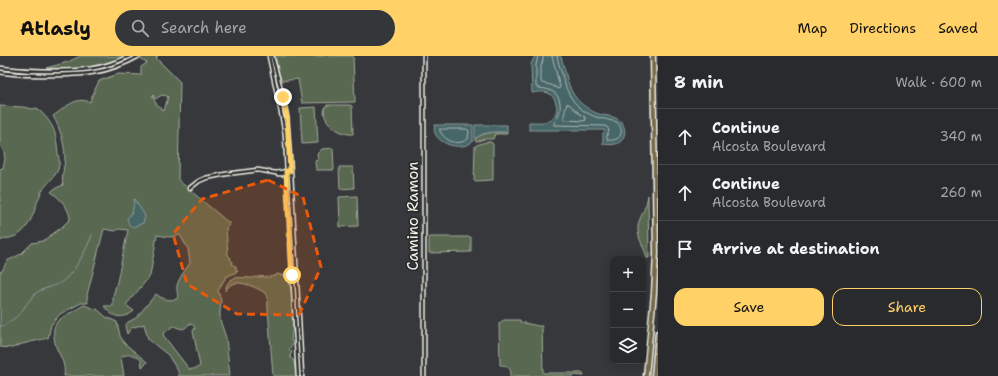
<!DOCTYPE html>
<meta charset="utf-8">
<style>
body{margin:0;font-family:"Shantell Sans",sans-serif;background:#343639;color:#f1f3f6}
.controls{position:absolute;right:12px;bottom:12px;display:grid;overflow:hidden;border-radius:8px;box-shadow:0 2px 10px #0003}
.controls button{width:36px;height:36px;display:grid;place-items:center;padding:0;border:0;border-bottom:1px solid #444649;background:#282a2d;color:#f1f3f6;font:20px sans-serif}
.stop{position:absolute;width:12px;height:12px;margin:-9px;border:3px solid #ffd166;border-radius:50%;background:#fff}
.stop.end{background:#ffd166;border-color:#fff;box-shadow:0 1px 4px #0008}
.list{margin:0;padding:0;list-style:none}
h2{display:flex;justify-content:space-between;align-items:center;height:52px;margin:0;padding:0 16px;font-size:17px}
h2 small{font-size:13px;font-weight:400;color:#a5a7aa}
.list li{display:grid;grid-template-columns:26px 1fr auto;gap:12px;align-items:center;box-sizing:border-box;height:56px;padding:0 16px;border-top:1px solid #444649}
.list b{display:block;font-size:15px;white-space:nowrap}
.list p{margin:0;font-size:13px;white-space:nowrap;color:#a5a7aa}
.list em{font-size:13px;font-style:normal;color:#a5a7aa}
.actions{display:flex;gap:8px;padding:12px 16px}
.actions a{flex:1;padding:9px 0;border:1px solid #ffd166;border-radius:12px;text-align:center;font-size:14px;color:#ffd166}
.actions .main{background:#ffd166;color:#111}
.icon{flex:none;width:22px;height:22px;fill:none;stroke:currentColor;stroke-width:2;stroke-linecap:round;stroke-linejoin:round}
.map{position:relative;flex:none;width:658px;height:320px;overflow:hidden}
header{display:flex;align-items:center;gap:24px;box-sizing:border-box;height:56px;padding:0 20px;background:#ffd166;color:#111}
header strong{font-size:19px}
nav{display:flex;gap:22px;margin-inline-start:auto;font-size:14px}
.search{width:280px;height:36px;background:#343639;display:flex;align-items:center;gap:10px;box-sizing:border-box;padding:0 14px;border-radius:22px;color:#a5a7aa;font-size:15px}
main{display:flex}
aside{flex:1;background:#282a2d}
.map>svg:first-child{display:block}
</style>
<header>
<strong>Atlasly</strong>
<div class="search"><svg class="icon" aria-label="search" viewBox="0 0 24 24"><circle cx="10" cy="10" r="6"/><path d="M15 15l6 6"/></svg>Search here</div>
<nav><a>Map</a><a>Directions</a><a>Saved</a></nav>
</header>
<main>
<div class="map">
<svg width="658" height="320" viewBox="0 0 658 320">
<rect width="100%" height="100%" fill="#36383c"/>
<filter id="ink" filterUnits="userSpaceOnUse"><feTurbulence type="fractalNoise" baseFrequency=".025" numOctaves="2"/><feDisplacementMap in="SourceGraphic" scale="8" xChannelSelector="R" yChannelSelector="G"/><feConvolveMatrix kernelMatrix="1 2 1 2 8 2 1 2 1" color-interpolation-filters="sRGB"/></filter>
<g filter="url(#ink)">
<path fill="#596851" stroke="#a6ac9c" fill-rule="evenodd" d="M 80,0 L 125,0 L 102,9 L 82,13 L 46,12 L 68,6 Z
M 144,0 L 158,0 L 156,2 L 180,26 L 178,124 L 230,168 L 226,172 L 228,199 L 231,202 L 230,203 L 233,206 L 232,208 L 237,211 L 235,213 L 238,215 L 226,221 L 220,231 L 218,235 L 221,243 L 220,257 L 220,264 L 226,282 L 230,320 L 179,320 L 178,315 L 168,299 L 148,283 L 144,268 L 131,272 L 127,278 L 125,270 L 128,266 L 136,262 L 156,238 C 162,243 169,245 177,243 C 179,238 176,235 177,230 C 179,221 185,215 190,207 L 188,193 L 180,179 L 170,181 L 157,179 L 150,220 L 126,249 L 134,255 C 123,264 112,262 104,250 L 113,250 L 113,240 L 117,226 L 128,174 L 119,173 L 115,175 L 104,173 L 87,239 L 88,247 L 81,247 L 60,258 L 51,269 L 48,282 L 22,288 L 12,292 L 0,291 L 0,216 L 2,215 L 7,205 L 21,198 L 32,187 L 43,185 L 62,171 L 70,163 C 70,153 59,141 51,136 L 54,133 L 63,129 C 61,119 65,110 65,100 C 64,86 60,72 53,60 C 65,52 75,40 90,46 L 91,42 L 99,25 L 118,18 L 141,19 L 141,11 L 147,7 L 139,2 ZM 153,39 L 155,43 L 162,39 L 167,40 L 168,41 L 164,55 L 157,49 L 153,42 ZM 189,268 C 192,268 194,269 195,272 L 193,275 L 200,310 C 198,312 191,314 189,313 L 163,279 L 164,277 L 173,270 C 181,272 183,276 189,268 Z
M 275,0 L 353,0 L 355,46 L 302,47 L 298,23 L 281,25 Z
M 327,49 L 350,49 L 352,50 L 353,78 C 340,80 316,62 327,49 Z
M 0,50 L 23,51 L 33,53 L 37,52 C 54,68 56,75 58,98 C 59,102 60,108 58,113 C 57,119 46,128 42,135 C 35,148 34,165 22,176 C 14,183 8,181 0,185 L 0,113 L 3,112 L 5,103 L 4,96 L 0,89 Z
M 316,51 L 318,87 L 302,88 L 300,52 Z
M 495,76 L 507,76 L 507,78 L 495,78 L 493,83 L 484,83 L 476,86 L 475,83 C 481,78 488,77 495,76 Z
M 487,86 L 491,86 L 493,88 L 493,124 L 474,125 L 475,90 L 482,87 Z
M 333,92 L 334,114 L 316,114 L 315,105 L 318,104 L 317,98 L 322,93 Z
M 339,111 L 353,111 L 354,132 L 340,133 Z
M 648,139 L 649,202 L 647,202 C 645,193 639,185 638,175 C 637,166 642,160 645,151 C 647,147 647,143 648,139 Z
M 357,140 L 358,170 L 340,171 L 339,141 Z
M 429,181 L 471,181 L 471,196 L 429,197 Z
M 277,218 L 285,220 L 289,226 L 291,234 L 293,268 L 291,285 L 293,286 L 293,288 L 289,294 L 292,295 L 290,301 L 294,305 L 296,320 L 273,320 L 267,239 L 265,237 C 258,232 240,224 232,228 C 229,229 227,233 225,235 C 228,218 240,222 253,222 C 255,221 257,221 259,221 C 261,220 263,221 266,221 C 269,222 271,220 275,220 Z
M 84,249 L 92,252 L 97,253 L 106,261 L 117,266 L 120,280 L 124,287 L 147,306 L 145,309 L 142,311 L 141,304 C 134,298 129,297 121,301 L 124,320 L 64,320 C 66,310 61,301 57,293 C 55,289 55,285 54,281 C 52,267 59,263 70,257 C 75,255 79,252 84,249 Z
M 504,264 L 520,264 L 520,266 L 538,270 L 542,270 L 543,317 L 583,317 L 584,320 L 574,319 L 573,320 L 509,320 L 511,316 C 509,310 506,309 500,309 L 499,267 Z"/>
<path fill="#476668" stroke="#8c9e9b" d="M 535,0 L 560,0 L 561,1 C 565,13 568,33 576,42 C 581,48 589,54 596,57 C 606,61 621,59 624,71 C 625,74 625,77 624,80 C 621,90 610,89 603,88 L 603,77 L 605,75 L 604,74 L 529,74 L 529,66 C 535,66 543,67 548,65 C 560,61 559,42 548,37 C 543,35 537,36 532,37 L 531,8 Z
M 435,69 L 473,69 L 473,85 C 460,98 429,85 435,69 Z
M 475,69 L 507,69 L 507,76 C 495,76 484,75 475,83 Z
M 134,143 L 144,158 L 145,161 L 143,167 L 133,171 C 127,168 129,168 127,162 C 134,157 133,151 134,143 Z"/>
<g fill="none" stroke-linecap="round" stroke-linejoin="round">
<path stroke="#afb9b5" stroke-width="1" d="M 538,0 L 536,9 L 536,31 C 540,33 545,32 549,34 C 564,39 562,57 554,67 L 554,69 L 605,70 L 607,71 L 609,74 L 607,80 L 607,84 C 620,86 626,76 617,66 C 610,64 603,63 596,61 C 575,53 567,39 562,18 C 560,12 558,6 557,0
M 543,0 L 543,4 L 541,10 L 541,26 L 542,27 L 551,29 L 559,33 L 560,31 L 552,0
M 567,48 L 569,48 L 580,58 L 585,61 L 586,64 L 584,65 L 564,64 C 563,62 566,50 567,48 Z
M 440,73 L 467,73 L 469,75 L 468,83 C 459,90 445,86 440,75 Z"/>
<path stroke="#8c9e9b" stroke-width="1" d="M 0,271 C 7,267 14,264 20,257 C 25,251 29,244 35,238 C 42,232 50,232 58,228 C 72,222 87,193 92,179"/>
<g stroke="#f4f1e8" stroke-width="5.5">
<path id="secondary" d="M 269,0 L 282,61 L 285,78 L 298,320
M 272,0 L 283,41 L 287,62 L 291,118 L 302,320
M 424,0 L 424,320
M 0,12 C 16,14 33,15 49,15 C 80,15 102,14 130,0
M 0,16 C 15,19 31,19 46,19 C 82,19 107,18 139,0
M 276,117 L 287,115
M 190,132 L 199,125 L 206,122 L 226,118 L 258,114 L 276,117 L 278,118 L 291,118"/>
</g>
<g stroke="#f4f1e8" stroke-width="7">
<path id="highway" d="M 646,320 L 654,237 L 656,197 L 653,0
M 654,320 L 658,277"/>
</g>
<use href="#secondary" stroke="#2a2d2e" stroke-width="2.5"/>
<use href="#highway" stroke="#756b4b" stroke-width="4"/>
</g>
</g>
<g fill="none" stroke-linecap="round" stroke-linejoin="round" filter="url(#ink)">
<path stroke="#ffd166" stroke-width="5" d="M 283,41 L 287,62 L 290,113 L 290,115 L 286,115 L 292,219"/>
</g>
<path fill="#e8590c" fill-opacity="0.2" stroke="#e8590c" stroke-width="3" stroke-dasharray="8 5" stroke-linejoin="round" d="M 268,124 L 303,141 L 321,211 L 299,259 L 237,258 L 187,228 L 173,178 L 202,143 Z"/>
<g text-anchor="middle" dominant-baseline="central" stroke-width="3.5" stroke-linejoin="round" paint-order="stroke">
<g font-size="15" fill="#f4f1e8" stroke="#2a2d2e">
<text transform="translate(413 160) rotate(-90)">Camino Ramon</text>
</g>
</g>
</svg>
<div class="controls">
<button>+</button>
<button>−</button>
<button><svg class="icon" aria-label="layers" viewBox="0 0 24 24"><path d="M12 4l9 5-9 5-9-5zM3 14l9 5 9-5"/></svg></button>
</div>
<div class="stop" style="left:292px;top:219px"></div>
<div class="stop end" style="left:283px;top:41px"></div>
</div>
<aside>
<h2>8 min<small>Walk · 600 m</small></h2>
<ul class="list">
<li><svg class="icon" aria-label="ahead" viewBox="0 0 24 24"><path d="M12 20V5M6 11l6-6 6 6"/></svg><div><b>Continue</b><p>Alcosta Boulevard</p></div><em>340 m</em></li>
<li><svg class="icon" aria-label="ahead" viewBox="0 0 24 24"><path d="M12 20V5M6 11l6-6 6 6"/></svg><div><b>Continue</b><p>Alcosta Boulevard</p></div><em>260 m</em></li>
<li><svg class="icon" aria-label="arrive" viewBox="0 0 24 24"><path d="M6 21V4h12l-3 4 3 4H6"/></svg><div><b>Arrive at destination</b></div></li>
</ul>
<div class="actions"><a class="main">Save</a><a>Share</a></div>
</aside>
</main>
